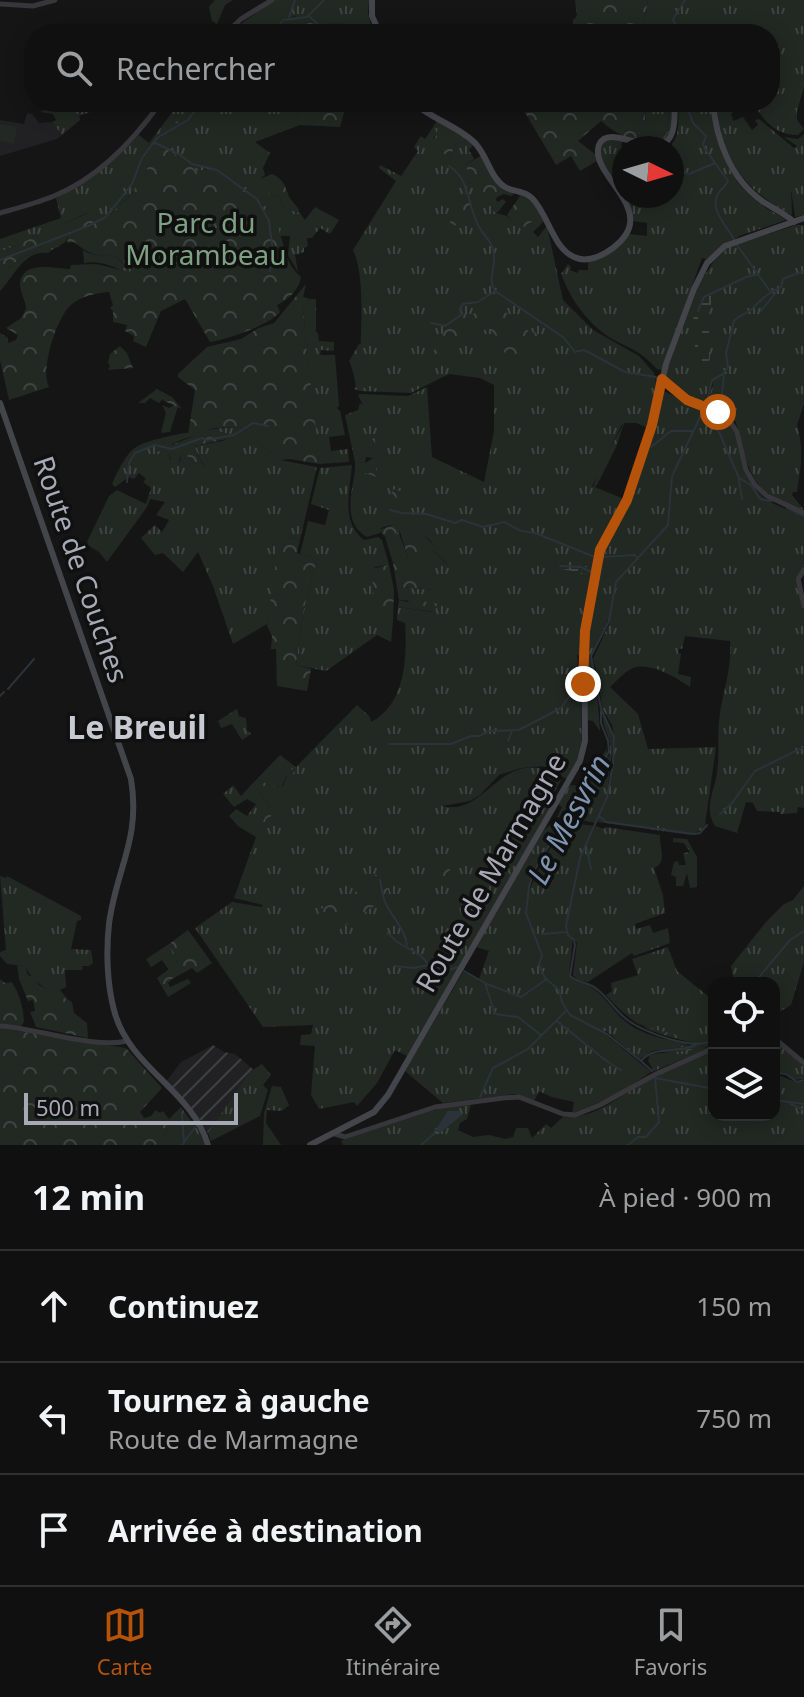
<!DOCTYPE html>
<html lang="fr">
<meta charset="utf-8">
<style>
body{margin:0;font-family:"Noto Sans",sans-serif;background:#191919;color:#f1f3f6}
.controls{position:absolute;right:24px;bottom:24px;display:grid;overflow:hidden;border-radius:16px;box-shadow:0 4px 20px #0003}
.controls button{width:72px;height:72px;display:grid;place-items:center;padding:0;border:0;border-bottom:2px solid #303030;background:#101010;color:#f1f3f6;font:40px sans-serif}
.compass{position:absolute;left:612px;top:136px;width:72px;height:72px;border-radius:50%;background:#101010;box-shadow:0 4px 20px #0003;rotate:95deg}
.scale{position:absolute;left:24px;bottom:20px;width:214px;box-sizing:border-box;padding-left:8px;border:4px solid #a7aab6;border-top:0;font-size:22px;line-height:28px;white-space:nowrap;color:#a7aab6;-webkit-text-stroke:6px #101011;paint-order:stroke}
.stop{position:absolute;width:24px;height:24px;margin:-18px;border:6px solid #b45309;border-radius:50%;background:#fff}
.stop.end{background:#b45309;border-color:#fff;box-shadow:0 2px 8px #0008}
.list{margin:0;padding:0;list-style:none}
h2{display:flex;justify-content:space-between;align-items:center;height:104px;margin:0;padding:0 32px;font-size:34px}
h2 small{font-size:26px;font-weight:400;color:#9c9d9f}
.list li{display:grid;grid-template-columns:52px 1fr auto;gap:24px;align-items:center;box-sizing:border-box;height:112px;padding:0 32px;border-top:2px solid #303030}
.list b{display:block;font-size:30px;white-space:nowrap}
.list p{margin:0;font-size:26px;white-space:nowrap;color:#9c9d9f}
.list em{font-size:26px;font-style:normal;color:#9c9d9f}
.icon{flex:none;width:44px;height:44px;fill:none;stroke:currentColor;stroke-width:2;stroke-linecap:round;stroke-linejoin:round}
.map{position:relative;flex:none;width:804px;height:1145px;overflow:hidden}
.search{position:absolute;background:#101010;box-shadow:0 4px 20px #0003;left:24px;right:24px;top:24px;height:88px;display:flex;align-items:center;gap:20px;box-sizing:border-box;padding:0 28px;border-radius:32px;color:#9c9d9f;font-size:30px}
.sheet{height:440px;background:#101010}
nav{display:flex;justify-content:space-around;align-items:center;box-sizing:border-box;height:112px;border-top:2px solid #303030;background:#101010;font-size:22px;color:#9c9d9f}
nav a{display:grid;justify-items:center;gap:4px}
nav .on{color:#b45309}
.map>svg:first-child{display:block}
</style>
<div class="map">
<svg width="804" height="1145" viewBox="0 0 804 1145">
<defs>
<pattern id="industrial-furrows" width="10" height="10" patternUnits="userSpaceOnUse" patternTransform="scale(2)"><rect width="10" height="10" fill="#212123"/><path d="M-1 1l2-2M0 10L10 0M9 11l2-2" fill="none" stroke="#3e3f41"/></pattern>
<pattern id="grass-tufts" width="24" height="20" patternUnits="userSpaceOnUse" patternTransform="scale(2)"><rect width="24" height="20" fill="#212922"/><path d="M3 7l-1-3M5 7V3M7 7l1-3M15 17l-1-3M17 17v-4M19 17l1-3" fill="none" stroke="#3e4540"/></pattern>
<pattern id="forest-crowns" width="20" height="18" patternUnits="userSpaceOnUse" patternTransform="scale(2)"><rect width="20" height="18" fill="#212922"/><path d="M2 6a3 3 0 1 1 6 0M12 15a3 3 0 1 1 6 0" fill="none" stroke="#3e4540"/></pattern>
<pattern id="wetland-marsh" width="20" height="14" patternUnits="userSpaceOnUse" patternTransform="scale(2)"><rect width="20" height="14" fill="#212922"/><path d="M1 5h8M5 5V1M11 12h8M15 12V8" fill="none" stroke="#3e4540"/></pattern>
<pattern id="water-waves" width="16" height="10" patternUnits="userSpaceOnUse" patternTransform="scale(2)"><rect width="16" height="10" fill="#2b323a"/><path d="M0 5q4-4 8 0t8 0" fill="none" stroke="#474d54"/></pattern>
</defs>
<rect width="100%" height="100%" fill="#151516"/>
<path fill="#212123" d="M 27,113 L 32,114 L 39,123 L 52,122 L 62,135 L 57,139 L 0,156 L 0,120 L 24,124 Z"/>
<path fill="url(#industrial-furrows)" d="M 213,1045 L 224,1052 L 235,1054 L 254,1070 L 208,1133 L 201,1121 L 166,1082 L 181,1062 Z"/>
<path fill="url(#grass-tufts)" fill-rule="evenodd" d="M 215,0 L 233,0 L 225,5 L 217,24 L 212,21 L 209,7 Z
M 282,0 L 369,0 L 368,13 L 373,33 L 355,34 L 339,23 L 319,25 L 294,16 L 277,25 L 270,34 L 229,34 C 241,20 268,15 282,0 Z
M 648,0 L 804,0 L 804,87 L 797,111 L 797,120 L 804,129 L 798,135 C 777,135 764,122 755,105 L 754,102 L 770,102 L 770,34 L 642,34 Z
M 180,102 L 287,102 L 297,114 L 300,125 L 255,142 L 270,153 L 263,168 L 265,175 L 260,179 L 269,193 L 280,199 L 284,208 L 300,213 L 305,220 L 315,207 L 339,220 L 330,234 L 320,228 L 312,238 L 307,238 L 308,246 L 304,248 L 304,252 L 295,255 L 298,272 L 288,255 L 290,236 L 279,236 L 279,230 L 207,169 L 197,172 L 166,148 C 150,155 149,171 140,184 C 137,189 112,214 108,215 C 101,217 95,214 89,212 L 65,223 C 71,247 65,240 48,253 C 24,250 15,275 0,291 L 0,275 L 17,261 L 41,248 L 37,236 L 0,252 L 0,239 L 61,218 L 56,198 L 110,163 L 139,135 L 149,143 Z
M 646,102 L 668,102 L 669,130 L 662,139 L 652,143 L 636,138 L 646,119 Z
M 681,102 L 711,102 C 715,140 726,179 759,203 C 768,210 778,214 786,220 L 739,236 L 706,259 L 702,258 L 662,370 L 657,369 C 641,352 636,351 616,341 C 591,328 571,301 561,274 L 568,264 L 571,267 L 570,270 L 577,273 L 579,270 L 588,270 L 588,262 L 597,258 L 629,234 L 647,236 L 647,223 L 633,221 L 631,209 L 601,158 L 600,149 L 606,139 L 623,140 L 621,146 L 628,148 L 624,148 L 624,196 L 672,196 L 672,148 L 668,148 C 680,138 679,121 678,106 Z
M 716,102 L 736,102 L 738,108 L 731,114 L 733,121 L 743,117 L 752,130 L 758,125 L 755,120 L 759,119 L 794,148 L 797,146 L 784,137 L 798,139 L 804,134 L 804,215 L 795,217 L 791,189 L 792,215 C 741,188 723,159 716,102 Z
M 81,105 L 82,109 L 77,116 L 88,106 L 90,112 L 79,116 L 80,120 L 62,135 L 52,122 L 56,120 L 53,114 L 40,112 L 57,106 L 73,112 Z
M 437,121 L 440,122 L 439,130 L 432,140 L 426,140 L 450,158 L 455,145 L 468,140 L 474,144 L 469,150 L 474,159 L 465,165 L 496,213 L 507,216 L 516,223 L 541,215 L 543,222 L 533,232 L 538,237 L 547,226 L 563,300 L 593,330 L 639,356 L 654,373 L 657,389 L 648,428 L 636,423 L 624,423 L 621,426 L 592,486 L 624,499 L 599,543 L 580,637 L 580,656 L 577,655 L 578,669 L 580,668 L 582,752 L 567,779 L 542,766 L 521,768 L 499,775 L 480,795 L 470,801 L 442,806 C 482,816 496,762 538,768 C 546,769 554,776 561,780 L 552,796 L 557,799 L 407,1056 L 395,1050 L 377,1083 L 357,1106 L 354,1102 L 319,1109 L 311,1095 L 315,1046 L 300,1045 L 301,1035 L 311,1034 L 313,1025 L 263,1027 L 195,928 L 232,902 L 262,907 L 263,905 L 234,898 L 256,837 L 238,826 L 229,816 L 236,809 L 247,816 L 256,804 L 247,799 L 234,807 L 223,794 L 233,785 L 241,796 L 253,783 L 270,807 L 261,828 L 292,772 L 287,775 L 282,786 C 272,790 266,782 257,779 L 280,755 L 296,767 L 357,705 L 370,717 L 371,722 C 406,704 407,657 405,623 L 397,620 L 398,607 L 432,612 L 426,602 L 399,600 L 397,587 L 435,590 L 414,560 L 431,548 L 449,566 C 432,540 414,515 381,528 L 380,533 L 367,537 C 342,523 352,493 355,469 L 376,477 L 372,437 L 373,458 L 366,457 L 365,463 L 355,462 L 345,415 L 358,410 L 360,403 L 363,405 L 358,395 L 360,394 L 408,396 L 427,387 L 432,457 L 484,482 L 494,431 L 494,385 L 480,378 L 449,374 L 411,393 L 360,391 C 358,356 368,280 353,250 L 396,181 L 379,168 L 380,165 L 401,176 L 418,151 L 414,147 L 421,136 L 425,139 Z
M 796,225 L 804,225 L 804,404 L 797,425 C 804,450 801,466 797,492 L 793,492 L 792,495 L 804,510 C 748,493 750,471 736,422 L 707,405 L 713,384 L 711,381 L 704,405 L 684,395 L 664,377 L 700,282 L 714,261 L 729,247 Z
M 83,250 C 92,256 103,256 113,255 L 132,270 L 128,273 C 114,267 100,260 84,263 Z
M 311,299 L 316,299 L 316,332 L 318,333 L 319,341 L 334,342 L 334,351 L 321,350 L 320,355 L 335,355 L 339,406 L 337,408 L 340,411 L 345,435 L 329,437 L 331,451 L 348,449 L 349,462 L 319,464 L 308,362 L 320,356 L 307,356 L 303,308 Z
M 663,391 L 723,417 C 747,437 738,475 763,497 C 772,505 792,511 804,516 L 804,568 L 795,578 L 804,610 L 804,808 L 798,807 L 797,813 L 780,814 L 780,812 L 757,811 L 753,803 L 746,802 L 737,833 L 715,826 C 703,807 715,791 717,772 C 720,755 717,738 719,722 C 721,696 733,667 730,641 L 685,636 L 682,649 L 679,649 L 678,653 L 681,654 L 678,674 L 691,677 L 690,687 C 676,678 655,664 636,667 C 626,669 617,681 610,687 L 638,714 L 648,749 L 716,747 L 705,825 L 702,830 L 690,835 L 598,822 L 599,812 L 608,797 L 615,740 L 612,725 L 602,708 L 598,677 L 593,659 L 610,622 L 608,620 L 590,657 L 596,677 L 600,731 L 593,721 L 587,720 L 586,640 L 603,551 L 629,502 L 649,447 Z
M 162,405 L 169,408 L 175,405 L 178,406 L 170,432 L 161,433 L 166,413 Z
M 241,427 L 280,460 L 317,467 L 300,540 L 287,537 L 267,624 L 233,644 L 213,586 L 198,552 L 183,572 L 163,553 L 155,555 L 141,538 L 155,525 L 162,532 L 169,520 L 156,515 L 165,502 L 150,499 L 147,507 L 107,562 L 99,552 L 86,544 L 109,496 L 117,490 L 146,504 L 151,488 L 143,482 L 146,479 L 139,473 L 134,479 L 129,477 L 115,487 L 112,484 C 117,473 125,454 136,447 C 153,436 219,427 241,427 ZM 217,431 L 232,435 L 223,441 L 194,446 L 204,466 L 196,465 L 185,454 L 181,455 L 180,462 L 170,460 L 168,453 L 163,451 C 175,438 200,435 217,431 Z
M 352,465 C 350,492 340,521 364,540 L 378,537 L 382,540 L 389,565 L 375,567 L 382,619 L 393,621 L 391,642 L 377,635 L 326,671 L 296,665 L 303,612 L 316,563 L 310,557 L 300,554 L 308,521 L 325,525 L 329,510 L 311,504 L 320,468 Z
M 398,531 L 408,558 L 393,563 L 385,537 Z
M 237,709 L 239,716 L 246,718 L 247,730 L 251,734 L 242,740 L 232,724 L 221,728 L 218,721 Z
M 603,714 L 613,737 L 613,744 L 607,794 L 595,823 L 573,818 C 576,789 596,782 608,758 C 616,743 601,729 603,714 Z
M 570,785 L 577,789 L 570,818 L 557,817 L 562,807 L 558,804 Z
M 572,823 L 594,826 L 585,846 L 596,826 L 604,829 L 605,827 L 660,835 C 659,848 668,862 654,868 L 663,895 L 665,913 L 635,924 L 636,929 L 650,925 L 653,933 L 668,928 L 670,943 L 634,956 L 632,953 L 588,982 L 579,981 L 573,975 L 577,943 L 573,938 L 569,975 C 577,984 587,983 595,990 C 607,999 614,1013 626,1022 C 645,1037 668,1039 691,1046 L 652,1051 L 640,1059 L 606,1031 L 603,1032 L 651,1072 L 615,1096 L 576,1112 L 572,1113 L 574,1102 C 559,1098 553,1099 539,1091 L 534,1101 L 514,1094 L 443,1103 L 405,1071 L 463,972 L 479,979 L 489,951 L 476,947 L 544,830 L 558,835 L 535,867 L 528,893 C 535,879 541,862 551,847 C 557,836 568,835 572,823 Z
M 673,838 L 687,839 L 697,857 L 697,887 L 690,888 L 687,873 L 683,886 L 676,886 L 676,877 L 671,875 L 674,862 L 678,861 L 679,865 L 686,865 L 683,853 L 690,852 L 684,843 L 673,842 Z
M 0,876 L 6,878 L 7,876 L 81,916 L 81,920 L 77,921 L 71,949 L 91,950 L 93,963 L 89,966 L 82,966 L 83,970 L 65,970 L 66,987 L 60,990 L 69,1001 C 53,993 32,983 25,966 L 7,964 L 0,956 L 0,952 L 6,950 Z
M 804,886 L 804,962 L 791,1005 L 774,1015 L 774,983 L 734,983 L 731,966 L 766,922 L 784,904 L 793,900 Z
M 169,944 L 177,958 L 176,964 L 169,970 L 162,960 L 151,967 L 146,959 Z
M 668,947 L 677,971 L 714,1001 L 714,1036 L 707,1043 C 672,1037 614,1027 611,983 L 638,975 L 632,959 Z
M 774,1041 L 804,1065 L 804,1079 L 793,1080 L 786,1073 L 774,1070 Z
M 698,1046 L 709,1048 L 654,1071 L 648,1061 L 650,1055 L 654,1054 L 695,1049 Z
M 714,1050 L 714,1115 L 774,1115 L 774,1074 C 785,1076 793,1084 804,1081 L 804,1145 L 343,1145 L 341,1141 L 432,1110 L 471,1104 L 467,1119 L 460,1123 L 458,1130 L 473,1137 L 489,1135 L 505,1139 L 513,1137 L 516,1128 L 528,1128 L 532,1138 L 546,1124 L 551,1128 L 563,1117 C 598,1120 626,1090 655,1076 C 674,1066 695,1059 714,1050 Z
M 262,1064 L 271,1075 L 263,1085 L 268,1090 L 260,1116 L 211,1141 L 208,1133 L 250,1072 Z
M 272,1086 L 281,1087 L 289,1105 L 282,1111 L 267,1110 L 266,1123 L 281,1145 L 263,1145 L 264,1113 Z
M 183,1110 L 199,1131 L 205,1145 L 156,1145 Z"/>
<path fill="url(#forest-crowns)" d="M 274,0 L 282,0 L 271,13 L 235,28 Z
M 575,0 L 648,0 L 642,34 L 572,34 L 573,20 L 577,16 Z
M 304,15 L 320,25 L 338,23 L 355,34 L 270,34 L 286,19 Z
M 287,102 L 344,102 L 345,109 L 340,127 L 300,125 L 297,114 Z
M 523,102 L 646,102 L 645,125 L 636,137 L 652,143 L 662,139 L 669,130 L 668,102 L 672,102 L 672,124 L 666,139 C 642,149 620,137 601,121 L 578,141 L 596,155 L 597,161 L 580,171 L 571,156 L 556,165 L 520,104 Z
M 440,122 L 468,140 L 455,145 L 450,158 L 425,140 L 435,138 Z
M 166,148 L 197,171 C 212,168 218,171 232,178 C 253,190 268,205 278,228 C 285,245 284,263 301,277 C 299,290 288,300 277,305 L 280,312 C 268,326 228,339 210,342 L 185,299 L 161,311 L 146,347 L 133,341 L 134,336 L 125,331 L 127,325 L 113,322 L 113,311 L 110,308 L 113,305 L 109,292 C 96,293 82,296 72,304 C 56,317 40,371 49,387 L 9,400 L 0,360 L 0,333 L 8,338 L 8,343 L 16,340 L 18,335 L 6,328 L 21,318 L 26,309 C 26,301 20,292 20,284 C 22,259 56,269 70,269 L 71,265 L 96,264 L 130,272 L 132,269 L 113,255 C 97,258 86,252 74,242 L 67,243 L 68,238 L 59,229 L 61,225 L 88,213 L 88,207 L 96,215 L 111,214 C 120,204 132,196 139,185 C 149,172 149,155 166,148 Z
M 482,155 L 498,184 L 532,200 L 541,215 L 521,229 L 507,215 L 520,196 L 515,193 L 511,196 L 504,194 L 497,197 L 496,200 L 498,202 L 503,199 L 506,202 L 497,213 L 468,178 L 469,173 L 465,165 Z
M 272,174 C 289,182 284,192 293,202 C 296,206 299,208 300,213 L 284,208 L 280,199 L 262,189 L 260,179 Z
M 465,189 C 470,203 477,210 467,224 L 465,222 L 450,227 L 448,225 L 456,214 L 459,204 L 466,201 Z
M 37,236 L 41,248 L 17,261 L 0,275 L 0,252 Z
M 306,284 L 303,297 L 311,299 L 303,308 L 307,355 L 320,356 L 319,361 L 308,362 L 313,403 L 319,404 L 319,408 L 326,413 L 314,412 L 319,464 L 290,459 L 280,460 L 241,427 L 215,428 L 188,434 L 195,390 L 178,377 L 178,374 L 207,347 L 241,339 L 259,328 L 274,323 Z
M 484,309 C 504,308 518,317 529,332 L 533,331 L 540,336 L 544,346 L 528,359 L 516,363 L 504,352 L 496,336 L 488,328 L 468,339 L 442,366 L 433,364 L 433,353 L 446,327 L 465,314 L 469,316 Z
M 359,344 L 362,345 L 360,391 L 354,389 L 356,387 C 355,381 352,365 349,361 Z
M 120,346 L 127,353 L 133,368 L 108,370 L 110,366 L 108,363 L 110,354 Z
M 157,389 L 172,397 L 182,409 L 164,401 L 163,399 L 159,403 L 150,398 L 145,403 L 138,403 Z
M 624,423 L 616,447 L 597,485 L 593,488 L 598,471 Z
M 217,431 L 232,435 L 231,438 L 194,446 L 204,467 L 196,465 L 185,454 L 181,455 L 177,467 L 173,465 L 168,453 L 157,451 L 160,446 L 171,445 L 199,434 Z
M 375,436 L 376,477 L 355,469 L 355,462 L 365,463 L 373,458 L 371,441 Z
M 394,489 L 423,499 L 426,507 L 403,507 L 402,502 L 391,494 Z
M 403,521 L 419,528 L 430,542 L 452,561 L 453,564 L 450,566 L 431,548 L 415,560 L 436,590 L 397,587 L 393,563 L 408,558 L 400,532 L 385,537 L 379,530 Z
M 287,537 L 300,540 L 297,553 L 310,557 L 316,563 L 303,612 L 296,665 L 311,669 L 307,691 L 277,686 L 276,649 L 271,649 L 272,636 L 267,626 L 279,538 Z
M 389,565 L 394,590 L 393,621 L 377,619 L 371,569 Z
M 399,600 L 407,602 L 411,600 L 443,604 L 436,607 L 435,612 L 398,607 Z
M 607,749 L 608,758 L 577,797 L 577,789 L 570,785 L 580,786 Z
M 296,767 L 278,807 L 258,832 L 270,807 L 253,783 L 257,779 C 266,782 272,790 283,786 L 289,771 Z
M 555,821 L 572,823 L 562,836 L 544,830 Z
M 465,838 L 468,842 L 438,888 L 435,887 L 444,868 Z
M 374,875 L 380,875 L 389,892 L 386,898 L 334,933 L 319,922 L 322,917 L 320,909 L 354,894 L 367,878 Z
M 188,930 L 212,963 L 197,973 L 192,968 L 172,979 L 168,983 L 170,987 L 188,979 L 191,983 L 168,997 L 157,978 L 176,964 L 177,958 L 169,944 Z
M 17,965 L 25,966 L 28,975 L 34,977 L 39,985 L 72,1002 L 74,1013 L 87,1023 L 88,1038 L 36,1027 L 30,1012 L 35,1011 L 33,1000 L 28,1001 L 19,979 Z
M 0,979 L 5,983 L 12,982 C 20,996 23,1006 24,1022 L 21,1026 L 0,1025 Z
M 612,991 L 617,1002 L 642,1026 L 707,1043 L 711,1046 C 696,1049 680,1053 662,1052 L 663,1049 L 686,1047 L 694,1043 C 650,1032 637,1029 606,995 Z
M 0,1028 L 126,1048 L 162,1088 L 140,1112 L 144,1118 L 151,1116 L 156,1110 L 160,1113 L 163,1111 L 169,1119 L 181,1107 L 183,1110 L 156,1145 L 0,1145 Z"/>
<path fill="url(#wetland-marsh)" d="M 196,102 L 213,102 L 207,113 L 202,113 L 194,127 L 187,123 L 169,129 L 168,127 L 183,118 Z
M 723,283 L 722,291 L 713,297 L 708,315 L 706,326 L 710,334 L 710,359 L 702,370 C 690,351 698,331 692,312 C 699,295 703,285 723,283 Z
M 574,560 L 585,567 L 594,568 L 591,575 L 558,568 L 557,565 Z"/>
<path fill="#212922" d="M 0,124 L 17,127 L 14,144 L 0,141 Z"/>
<path fill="url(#water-waves)" d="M 448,1111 L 460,1111 L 462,1115 L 440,1133 L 433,1134 Z"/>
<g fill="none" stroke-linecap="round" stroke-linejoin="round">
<path stroke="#2b323a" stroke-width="2" d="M 308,15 L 328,34
M 289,17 L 295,0
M 272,34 L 283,20 L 307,17 L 324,0
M 679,34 L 673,19 L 685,0
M 234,102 L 278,111 L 293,107
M 695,102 L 695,108 L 689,112 L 693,123 L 706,136 L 703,144 L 705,149 L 728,181 C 726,185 723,188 720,191 C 707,208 726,225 734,239
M 155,143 L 179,154 L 192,164 L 217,170 L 257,199 L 269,221 L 273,252 L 270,271
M 449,166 C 471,180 467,206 479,227 C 484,236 493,242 494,254 C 496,268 487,279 495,291 L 563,337 L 575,352 L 584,350 L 590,353 L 625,372 L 656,377 L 659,383
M 672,168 L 689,174 L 715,163
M 614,179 L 624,174
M 737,245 L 770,291
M 0,260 L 88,226 L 106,217 L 132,184 L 142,158 L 157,138 L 188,120 L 202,102
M 698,311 L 704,297 L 746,277 L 759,274
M 761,311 L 777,291
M 431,323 L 445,326 L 461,315 L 460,309 L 463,304 L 478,302 L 495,291
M 664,386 L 684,401
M 722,394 L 724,376
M 706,405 L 712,380 L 723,374 L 728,367 L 726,353 L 734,321 C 739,315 747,314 752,309 C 762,299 767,293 781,287 L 783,279 L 804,271
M 703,411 L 672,476 L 668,525 L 616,582 L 609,621 L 591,656 L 601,709 L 614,737 L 613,764 L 607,797 L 580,858 L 566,926 L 568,935 L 574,940 L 575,945 L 570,976 C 579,984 590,982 598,990 C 608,998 615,1010 625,1018 C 641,1032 697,1053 714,1039
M 703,414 L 706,423 L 715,427 L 719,432 L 739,478 L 751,485 L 760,499 L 771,501
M 651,447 L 671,431 L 692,431
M 739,480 L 742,499
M 127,482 L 129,463 L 135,453 L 155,445 L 172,449 L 202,438 L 206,440 L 234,435 L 253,423 L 268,426
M 787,508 L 804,516
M 390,510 L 402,513 L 426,514 L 455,523 L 462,520 L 483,527 L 504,522 L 521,531 L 535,533 L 595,557 L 591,572 L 581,567 L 560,566
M 603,557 L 635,555 L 638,559
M 8,689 L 34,659
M 0,696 L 4,692
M 601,711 L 601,723 L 608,741 L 609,752 L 576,797 L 571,824 L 551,842 L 534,871 L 529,887 L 526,913 L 542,955 L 539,965 L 545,978 L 559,990 L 562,1002 L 570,1015 L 607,1034 L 641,1061 C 654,1045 678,1054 696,1045
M 508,741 L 512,731
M 389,744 L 451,744 L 471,736 L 480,736 L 488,731 L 519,730 L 561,708 L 580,681
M 720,814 L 732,803 L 755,771 L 804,747
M 599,816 L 606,822 L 694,834 L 700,833 L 707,825
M 587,850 L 591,869
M 380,880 C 382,888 382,898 387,906 C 394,919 405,930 407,945
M 387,933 C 392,936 394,940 399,943 C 409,950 420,952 428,964
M 542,934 L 567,932
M 394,966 L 414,968 L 429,965 L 449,970 L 457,967
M 464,971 L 485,983 L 495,1014 L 518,1017 L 541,1035
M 754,983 L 790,940 L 804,931
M 487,984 L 521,997 L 547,979
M 557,1021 L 605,1060 L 621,1070
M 641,1061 L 652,1071
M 774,1072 L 786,1074 L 797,1082 L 804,1080
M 480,1097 L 493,1068 L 528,1049 L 567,1010
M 774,1100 L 804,1104
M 791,1104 L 804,1110
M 182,1114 L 184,1142
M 182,1145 L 196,1126
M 421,1145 L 435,1133
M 628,1145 L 638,1137 L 646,1137 L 659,1122 L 655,1078 L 714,1089"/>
<path stroke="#36363b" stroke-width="5" d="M 0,4 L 33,6 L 55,0
M 225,34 L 241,19 L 272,0
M 0,213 C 18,208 37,203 54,196 C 98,178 134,140 161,102
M 662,379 L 687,400 L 728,418 L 737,432 L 746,470 L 755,485 L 767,496 L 804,513
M 804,570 L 798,579 L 804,606
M 0,1026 C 36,1028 94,1049 127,1041
M 774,1038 L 804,1063
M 332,1133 L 345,1137 L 435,1107 L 503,1098 L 519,1097 L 563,1114 L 575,1115 L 600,1105 L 656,1074 L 714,1048"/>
<path stroke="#44454b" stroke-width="6" d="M 372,0 L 372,16 L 380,34
M 413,102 C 431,119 456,125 474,142 C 487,154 490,178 505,187 C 513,192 524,190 532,198 C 548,214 553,248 574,257 C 592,266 623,246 629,228 C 639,199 590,170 599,145 C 611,114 682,188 674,102
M 713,102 C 716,139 730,178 762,201 C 772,208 785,213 794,222
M 0,403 L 131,779 C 141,840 116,869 109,924 C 106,951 107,984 114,1010 C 128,1067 192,1090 208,1145
M 310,1145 L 374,1112 L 388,1095 L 580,761 L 585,741 L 584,639 L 600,550 L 627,500 L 652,425 L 666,364 L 694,289 L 707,263 L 725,246 L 804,218"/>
</g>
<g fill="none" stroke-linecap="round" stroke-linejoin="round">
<path stroke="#b45309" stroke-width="10" d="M 583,684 L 585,631 L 600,550 L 627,500 L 652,425 L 662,379 L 687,400 L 718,412"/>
</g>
<g text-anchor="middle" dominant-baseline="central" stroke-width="7" stroke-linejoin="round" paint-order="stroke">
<g font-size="28" fill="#7ea183" stroke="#101011">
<text x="206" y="222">Parc du<tspan x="206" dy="32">Morambeau</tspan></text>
</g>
<g font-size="28" fill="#a7aab6" stroke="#101011">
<text transform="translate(82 569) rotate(71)">Route de Couches</text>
<text transform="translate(490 872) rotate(-60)">Route de Marmagne</text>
</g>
<g font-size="30" font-style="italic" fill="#7e95b1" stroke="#101011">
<text transform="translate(568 819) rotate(-62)">Le Mesvrin</text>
</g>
<g font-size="32" font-weight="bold" fill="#c8cad2" stroke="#101011">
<text x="137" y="726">Le Breuil</text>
</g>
</g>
</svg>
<div class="controls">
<button><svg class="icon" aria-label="locate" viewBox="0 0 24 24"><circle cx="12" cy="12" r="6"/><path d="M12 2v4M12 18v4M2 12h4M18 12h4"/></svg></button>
<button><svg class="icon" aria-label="layers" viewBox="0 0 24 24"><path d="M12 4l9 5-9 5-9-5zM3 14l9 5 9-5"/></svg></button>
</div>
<svg class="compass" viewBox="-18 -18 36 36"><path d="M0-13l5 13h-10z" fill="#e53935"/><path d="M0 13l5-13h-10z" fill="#9c9d9f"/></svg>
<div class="scale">500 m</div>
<div class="stop" style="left:718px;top:412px"></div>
<div class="stop end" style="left:583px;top:684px"></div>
<div class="search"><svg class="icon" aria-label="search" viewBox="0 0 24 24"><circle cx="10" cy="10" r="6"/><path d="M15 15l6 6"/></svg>Rechercher</div>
</div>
<section class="sheet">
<h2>12 min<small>À pied · 900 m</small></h2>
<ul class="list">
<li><svg class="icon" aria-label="ahead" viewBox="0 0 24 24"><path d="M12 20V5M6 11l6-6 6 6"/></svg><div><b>Continuez</b></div><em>150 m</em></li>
<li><svg class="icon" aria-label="left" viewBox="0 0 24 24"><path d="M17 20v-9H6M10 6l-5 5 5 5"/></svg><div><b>Tournez à gauche</b><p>Route de Marmagne</p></div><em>750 m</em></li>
<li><svg class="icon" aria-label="arrive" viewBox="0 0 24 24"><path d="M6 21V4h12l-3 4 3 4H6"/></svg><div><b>Arrivée à destination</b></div></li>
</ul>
</section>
<nav>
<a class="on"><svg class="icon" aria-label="map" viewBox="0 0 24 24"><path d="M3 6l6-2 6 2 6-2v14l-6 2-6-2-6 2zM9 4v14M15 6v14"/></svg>Carte</a>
<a><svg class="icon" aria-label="directions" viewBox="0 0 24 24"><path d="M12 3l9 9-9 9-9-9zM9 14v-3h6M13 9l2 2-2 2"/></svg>Itinéraire</a>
<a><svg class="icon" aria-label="saved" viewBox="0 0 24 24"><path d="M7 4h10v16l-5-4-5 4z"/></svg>Favoris</a>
</nav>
